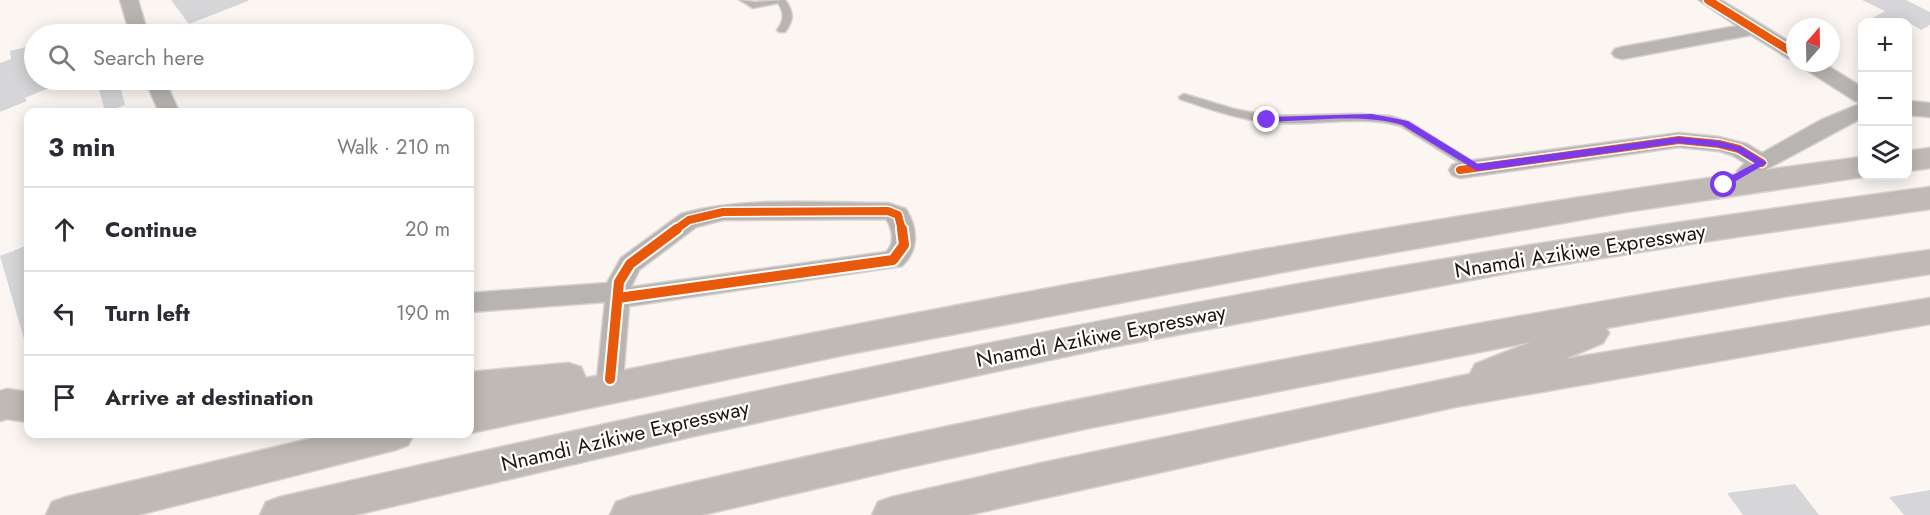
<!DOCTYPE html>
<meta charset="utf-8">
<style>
body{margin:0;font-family:Jost,sans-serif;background:#f2f2f3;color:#2b2b33}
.controls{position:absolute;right:18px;top:18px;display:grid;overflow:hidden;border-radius:12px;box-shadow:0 3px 15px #0003}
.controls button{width:54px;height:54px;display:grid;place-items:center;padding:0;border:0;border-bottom:2px solid #e1e1e2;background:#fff;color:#2b2b33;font:30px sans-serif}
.compass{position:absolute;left:1786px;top:18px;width:54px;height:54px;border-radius:50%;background:#fff;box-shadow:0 3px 15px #0003;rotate:20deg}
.stop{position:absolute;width:18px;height:18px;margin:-14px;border:4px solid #7c3aed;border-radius:50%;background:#fff}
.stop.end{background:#7c3aed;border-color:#fff;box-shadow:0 2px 6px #0008}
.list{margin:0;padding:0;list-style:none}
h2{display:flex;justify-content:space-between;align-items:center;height:78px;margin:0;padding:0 24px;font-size:26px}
h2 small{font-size:20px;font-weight:400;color:#7c7c81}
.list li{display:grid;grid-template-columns:39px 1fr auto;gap:18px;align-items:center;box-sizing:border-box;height:84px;padding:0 24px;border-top:2px solid #e1e1e2}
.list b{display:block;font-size:22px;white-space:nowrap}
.list em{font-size:20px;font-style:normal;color:#7c7c81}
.icon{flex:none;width:33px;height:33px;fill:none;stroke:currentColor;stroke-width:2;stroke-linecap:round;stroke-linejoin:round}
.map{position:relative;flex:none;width:1930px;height:515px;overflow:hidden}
.search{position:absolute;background:#fff;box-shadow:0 3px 15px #0003;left:24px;top:24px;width:450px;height:66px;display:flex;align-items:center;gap:15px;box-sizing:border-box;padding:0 21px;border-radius:33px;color:#7c7c81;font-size:22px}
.panel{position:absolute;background:#fff;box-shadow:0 3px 15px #0003;left:24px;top:108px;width:450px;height:330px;border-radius:12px}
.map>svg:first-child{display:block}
</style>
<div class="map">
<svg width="1930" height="515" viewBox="0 0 1930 515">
<rect width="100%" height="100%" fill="#fbf6f2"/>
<path fill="#d6d6d8" d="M 171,0 L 248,0 L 248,1 L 189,24 Z
M 1862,0 L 1906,0 L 1930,12 L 1930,25 L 1921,30 L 1908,22 L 1865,22 L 1885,11 Z
M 34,45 L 34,80 L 68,80 L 25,98 L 27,101 L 0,112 L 0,63 L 11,59 L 10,51 Z
M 119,82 L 125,105 L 105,112 L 99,89 Z
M 28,245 L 28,338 L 24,339 L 0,256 Z
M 1795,484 L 1819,515 L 1743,515 L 1727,493 Z
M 1930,490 L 1930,515 L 1904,515 L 1889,497 Z"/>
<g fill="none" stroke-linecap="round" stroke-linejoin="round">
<g stroke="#d7d2cf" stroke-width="3">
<path id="lane" d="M 740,0 L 755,2 L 785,0 C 794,12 794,20 785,32 L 779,32 L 777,30 C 784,21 785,13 778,3 L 753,8 Z
M 1184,94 L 1234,109 L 1269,116 L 1360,114 L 1390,116 L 1409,122 L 1483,168 L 1481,171 L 1473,171 L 1401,126 C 1361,115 1321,125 1280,123 C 1245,122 1213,110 1180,99 L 1179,97 Z"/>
</g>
<g stroke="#d7d2cf" stroke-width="3">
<path id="street" d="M 120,0 L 138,0 L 148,34 L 130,34 Z
M 1699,0 L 1721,0 L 1795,45 L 1795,60 L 1788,58 L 1751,35 L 1622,59 L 1615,57 L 1612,53 L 1615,49 L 1622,47 L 1737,26 Z
M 1799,63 L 1823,63 L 1862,87 L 1862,103 L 1855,101 L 1802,67 Z
M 145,80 L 165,80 L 179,112 L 159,112 Z
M 1908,101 L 1930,103 L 1930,117 L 1908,115 Z
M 1862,103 L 1862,118 L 1748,179 L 1740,176 L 1737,171 L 1745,163 L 1732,155 L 1719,151 L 1679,147 L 1460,178 L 1452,175 L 1449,170 L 1452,165 L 1460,162 L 1679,133 L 1719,137 L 1747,144 L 1762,153 L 1821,120 Z
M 888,203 L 906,209 C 918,229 919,250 902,266 L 629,306 L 623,379 L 619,387 L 610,390 L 601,387 L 597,379 L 605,302 L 470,312 L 470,293 L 607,283 L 621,258 L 681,214 C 742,196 823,203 888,203 ZM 886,219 C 892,228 896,243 886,252 L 631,287 L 639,270 L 696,227 L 723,220 Z"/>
</g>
<g stroke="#d7d2cf" stroke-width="3">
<path id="highway" d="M 1930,148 L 1930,168 L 1908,171 L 1908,151 Z
M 1862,157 L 1862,176 L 1869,176 L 1862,177 L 1625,212 L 1310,267 L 849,354 L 470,433 L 470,372 L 568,363 L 581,367 L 586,378 C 1009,293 1434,213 1862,157 Z
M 1930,187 L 1930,209 L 1722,239 L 1514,272 L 1101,349 L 690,437 L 355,515 L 260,515 L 266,502 L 280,497 C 620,419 961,345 1304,283 C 1512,246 1721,215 1930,187 Z
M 1930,250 L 1930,274 L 1788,296 L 1606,328 L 1609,333 L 1603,343 L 1565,359 L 1930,298 L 1930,324 L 1455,407 L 968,515 L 872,515 L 878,502 L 892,497 L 1046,462 L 1470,374 L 1475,364 L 1531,342 L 1089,428 L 905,468 L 702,515 L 610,515 L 616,502 L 630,497 C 878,438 1128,388 1379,342 C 1562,308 1745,275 1930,250 Z
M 7,389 L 28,392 L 28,422 L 7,419 L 0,421 L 0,391 Z
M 330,434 L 414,434 L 408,445 L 395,450 L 138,515 L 46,515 L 52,502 L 66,497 Z"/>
</g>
<use href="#lane" fill="#b7b4b1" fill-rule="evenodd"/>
<use href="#street" fill="#b7b4b1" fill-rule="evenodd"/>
<use href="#highway" fill="#c0bab6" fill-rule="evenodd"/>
<g stroke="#fff" stroke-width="11">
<path id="cycleway-far1" d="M 1708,0 L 1795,54
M 1460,170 L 1679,140 L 1719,144 L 1739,149 L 1762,163
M 675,230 L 689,220 L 723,212 L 888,211 L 898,215 L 902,230"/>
</g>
<g stroke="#fff" stroke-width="14">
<path id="cycleway" d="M 618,298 L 893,260 L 904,245 L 902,229
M 610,379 L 619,282 L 630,264 L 677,229"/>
</g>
<use href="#cycleway-far1" stroke="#e8590c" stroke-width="8"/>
<use href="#cycleway" stroke="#e8590c" stroke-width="10"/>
</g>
<path fill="#7c3aed" d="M 1372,114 L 1408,121 L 1478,164 L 1679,137 L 1719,141 L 1742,147 L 1767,163 L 1724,188 L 1720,187 L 1720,182 L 1755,163 L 1736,151 L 1719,147 L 1679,143 L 1477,171 L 1402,125 C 1366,113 1306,121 1267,122 L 1263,120 L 1267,117 Z"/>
<g text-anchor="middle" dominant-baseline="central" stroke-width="4.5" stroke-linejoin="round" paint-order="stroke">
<g font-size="21" fill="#1e160f" stroke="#fff">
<text transform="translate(1580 251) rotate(-9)">Nnamdi Azikiwe Expressway</text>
<text transform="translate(1101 336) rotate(-11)">Nnamdi Azikiwe Expressway</text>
<text transform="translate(625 436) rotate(-13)">Nnamdi Azikiwe Expressway</text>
</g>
</g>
</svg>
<div class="controls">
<button>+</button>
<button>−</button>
<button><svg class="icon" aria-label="layers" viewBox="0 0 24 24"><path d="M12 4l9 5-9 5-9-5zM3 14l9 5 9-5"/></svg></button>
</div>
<svg class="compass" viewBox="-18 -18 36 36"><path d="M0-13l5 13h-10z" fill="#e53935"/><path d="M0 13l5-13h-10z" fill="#7c7c81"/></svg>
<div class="stop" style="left:1724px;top:185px"></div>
<div class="stop end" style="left:1267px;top:120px"></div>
<div class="search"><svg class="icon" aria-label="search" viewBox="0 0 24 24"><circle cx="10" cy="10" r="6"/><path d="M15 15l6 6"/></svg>Search here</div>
<section class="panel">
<h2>3 min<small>Walk · 210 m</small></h2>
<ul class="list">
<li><svg class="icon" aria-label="ahead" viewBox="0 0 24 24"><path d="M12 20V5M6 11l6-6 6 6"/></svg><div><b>Continue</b></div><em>20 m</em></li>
<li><svg class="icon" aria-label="left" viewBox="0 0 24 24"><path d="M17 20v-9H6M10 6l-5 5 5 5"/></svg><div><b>Turn left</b></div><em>190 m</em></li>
<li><svg class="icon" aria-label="arrive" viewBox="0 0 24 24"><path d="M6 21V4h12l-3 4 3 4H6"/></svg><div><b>Arrive at destination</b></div></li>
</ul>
</section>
</div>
